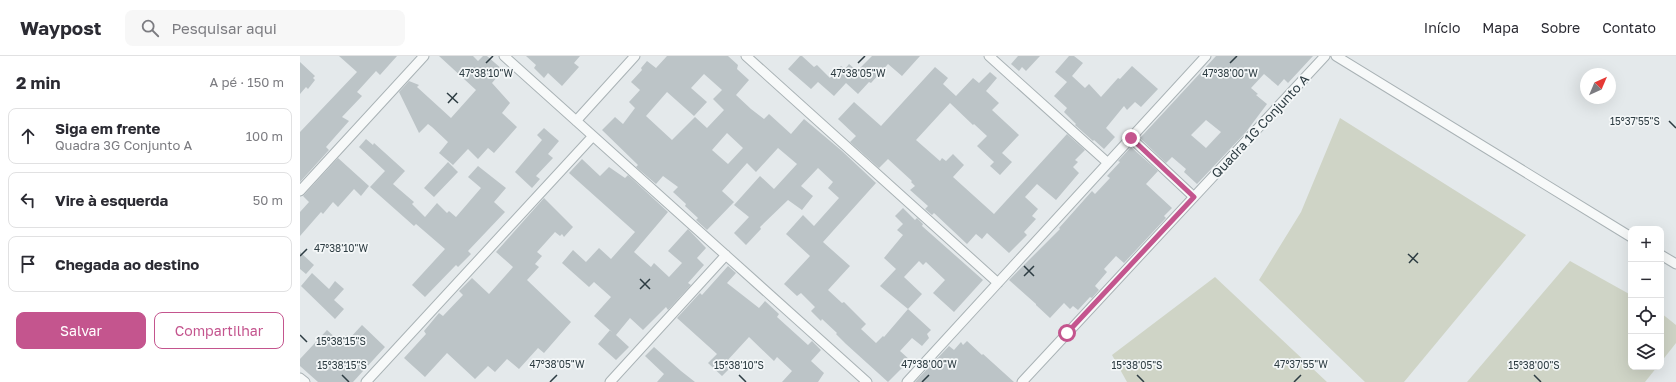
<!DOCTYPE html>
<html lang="pt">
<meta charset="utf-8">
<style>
body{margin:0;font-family:"Golos Text",sans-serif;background:#f7f7f7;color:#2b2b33}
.controls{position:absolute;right:12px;bottom:12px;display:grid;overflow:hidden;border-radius:8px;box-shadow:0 4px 16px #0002}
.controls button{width:36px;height:36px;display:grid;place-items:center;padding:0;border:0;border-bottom:1px solid #e1e1e2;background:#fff;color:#2b2b33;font:20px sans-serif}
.compass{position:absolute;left:1280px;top:12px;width:36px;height:36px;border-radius:50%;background:#fff;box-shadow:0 4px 16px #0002;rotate:44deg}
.stop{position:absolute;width:12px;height:12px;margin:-9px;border:3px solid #c4558e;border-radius:50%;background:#fff}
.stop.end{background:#c4558e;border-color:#fff;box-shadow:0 1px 4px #0008}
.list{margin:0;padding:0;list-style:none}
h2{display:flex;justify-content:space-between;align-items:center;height:52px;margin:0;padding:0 16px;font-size:17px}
h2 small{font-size:13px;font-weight:400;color:#7c7c81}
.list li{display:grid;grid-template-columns:26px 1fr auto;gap:12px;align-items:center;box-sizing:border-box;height:56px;margin:0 8px 8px;padding:0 8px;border:1px solid #e1e1e2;border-radius:8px}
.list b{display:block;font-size:15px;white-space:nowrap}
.list p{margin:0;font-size:13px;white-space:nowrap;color:#7c7c81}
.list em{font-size:13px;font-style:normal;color:#7c7c81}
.actions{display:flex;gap:8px;padding:12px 16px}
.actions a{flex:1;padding:9px 0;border:1px solid #c4558e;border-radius:8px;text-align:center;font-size:14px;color:#c4558e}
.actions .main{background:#c4558e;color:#fff}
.icon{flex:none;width:22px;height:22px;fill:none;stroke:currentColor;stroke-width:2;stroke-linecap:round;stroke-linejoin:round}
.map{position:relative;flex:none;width:1376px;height:326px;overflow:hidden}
header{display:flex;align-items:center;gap:24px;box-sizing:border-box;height:56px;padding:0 20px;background:#fff;border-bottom:1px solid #e1e1e2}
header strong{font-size:19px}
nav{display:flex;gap:22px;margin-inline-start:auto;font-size:14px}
.search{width:280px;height:36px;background:#f7f7f7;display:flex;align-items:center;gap:10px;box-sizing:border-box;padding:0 14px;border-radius:8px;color:#7c7c81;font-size:15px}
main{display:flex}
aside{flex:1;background:#fff}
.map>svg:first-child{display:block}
</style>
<header>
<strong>Waypost</strong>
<div class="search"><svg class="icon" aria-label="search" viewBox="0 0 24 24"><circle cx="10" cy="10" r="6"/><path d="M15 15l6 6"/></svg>Pesquisar aqui</div>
<nav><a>Início</a><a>Mapa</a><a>Sobre</a><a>Contato</a></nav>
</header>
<main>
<aside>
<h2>2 min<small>A pé · 150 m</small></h2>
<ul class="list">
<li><svg class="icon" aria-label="ahead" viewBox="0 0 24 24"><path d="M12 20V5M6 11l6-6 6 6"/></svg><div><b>Siga em frente</b><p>Quadra 3G Conjunto A</p></div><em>100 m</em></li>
<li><svg class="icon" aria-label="left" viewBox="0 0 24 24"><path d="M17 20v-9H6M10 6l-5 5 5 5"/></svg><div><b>Vire à esquerda</b></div><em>50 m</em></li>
<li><svg class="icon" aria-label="arrive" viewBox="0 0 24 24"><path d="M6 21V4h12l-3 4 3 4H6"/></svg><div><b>Chegada ao destino</b></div></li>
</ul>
<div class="actions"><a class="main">Salvar</a><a>Compartilhar</a></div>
</aside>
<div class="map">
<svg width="1376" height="326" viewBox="0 0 1376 326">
<rect width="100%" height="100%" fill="#e4e9eb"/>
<path fill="#cfd4c6" d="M 1040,62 L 1226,179 L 1104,326 L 1065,326 L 959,224 L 1001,156 Z
M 1270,205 L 1331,239 L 1331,311 L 1357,311 L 1345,326 L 1167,326 Z
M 915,221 L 1027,326 L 827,326 L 812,299 Z
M 1361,257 L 1376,269 L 1376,287 L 1361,306 Z"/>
<path fill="#bcc4c7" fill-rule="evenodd" d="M 39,0 L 97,0 L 80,19 L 76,15 L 57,36 L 62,40 L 42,61 L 49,65 L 26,91 L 29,94 L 0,126 L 0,76 L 57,16 Z
M 139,0 L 173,0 L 178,5 L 183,0 L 187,0 L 203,14 L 192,27 L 210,47 L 202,57 L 217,71 L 194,97 L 188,92 L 178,103 L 168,93 L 153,109 L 139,97 L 148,86 L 132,71 L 128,68 L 119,77 L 99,36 L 109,25 L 119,29 L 117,31 L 151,62 L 176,34 Z
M 226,0 L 280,0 L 274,7 L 279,11 L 262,30 L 248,17 L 244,22 L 234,12 L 236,9 Z
M 367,0 L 428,0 L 438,9 L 437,13 L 449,24 L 436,39 L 451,53 L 464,63 L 469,58 L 491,78 L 504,63 L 542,95 L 576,127 L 523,186 L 550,210 L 528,234 L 542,247 L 544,246 L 566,268 L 561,273 L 576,287 L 583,280 L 584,281 L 608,253 L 631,274 L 627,278 L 629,282 L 622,290 L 612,282 L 600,295 L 610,304 L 588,326 L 546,288 L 536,278 L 537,277 L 522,263 L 521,265 L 511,255 L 515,251 L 501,237 L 497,240 L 484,228 L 510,200 L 486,178 L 503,159 L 514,170 L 539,142 L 528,132 L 533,126 L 518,112 L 501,130 L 513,140 L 502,154 L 488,144 L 460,171 L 461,173 L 446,189 L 434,177 L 449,161 L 434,149 L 460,120 L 474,133 L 497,108 L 478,92 L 456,116 L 447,107 L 422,135 L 434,146 L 407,174 L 396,164 L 398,162 L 385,150 L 386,148 L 373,136 L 378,131 L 363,120 L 356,128 L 336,111 L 338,109 L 302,74 L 315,61 L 323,68 L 335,52 L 329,46 L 340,34 L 331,26 L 342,14 L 341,12 L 347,5 L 356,12 ZM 404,18 L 422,34 L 413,43 L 424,54 L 407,72 L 395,61 L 372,84 L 346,60 L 367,36 L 394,60 L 407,46 L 391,32 ZM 427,77 L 443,92 L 428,108 L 412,94 Z
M 500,0 L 502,0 L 514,11 L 517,9 L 530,22 L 541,10 L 545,13 L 549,8 L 557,15 L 572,0 L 620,0 L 602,20 L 588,8 L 571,27 L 569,26 L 558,38 L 546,27 L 534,40 L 518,26 L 511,33 L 488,13 Z
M 718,0 L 740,0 L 726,15 L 722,11 L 719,15 L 711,8 Z
M 769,0 L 774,0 L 783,7 L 772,20 L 785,32 L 789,28 L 801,41 L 818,22 L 820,23 L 832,10 L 858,33 L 841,51 L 835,46 L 827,54 L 824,50 L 806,72 L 815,81 L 804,93 L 794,84 L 793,85 L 775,69 L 776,68 L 764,56 L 767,52 L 754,40 L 767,26 L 755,16 Z
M 916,0 L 1013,0 L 988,27 L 984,23 L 978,30 L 964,18 L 951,32 L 958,38 L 956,39 L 967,48 L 946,76 L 897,128 L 884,116 L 886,113 L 872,101 L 866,107 L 840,82 ZM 906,64 L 921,76 L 906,92 L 891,79 Z
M 0,6 L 15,20 L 13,22 L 15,24 L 8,33 L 6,31 L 0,38 Z
M 635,11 L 648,22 L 643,28 L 656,40 L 673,22 L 679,27 L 690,16 L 697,22 L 686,35 L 699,47 L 692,54 L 719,79 L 702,97 L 712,106 L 700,119 L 690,110 L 694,106 L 677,90 L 687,80 L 674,68 L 673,69 L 650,47 L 616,84 L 640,105 L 642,102 L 646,105 L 653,98 L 664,109 L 653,121 L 694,158 L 767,78 L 785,94 L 775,104 L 778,106 L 773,111 L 779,117 L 756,144 L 737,128 L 725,141 L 738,153 L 732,160 L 736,163 L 724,176 L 727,179 L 709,197 L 687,177 L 682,183 L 676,178 L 667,188 L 634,157 L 632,159 L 625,153 L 628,150 L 610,134 L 615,130 L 611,126 L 612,125 L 588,103 L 579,112 L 550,86 L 556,80 L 538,63 L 554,46 L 581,70 Z
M 244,72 L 259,85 L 248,98 L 253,102 L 236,120 L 240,123 L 232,132 L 215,116 L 242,84 L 237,79 Z
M 66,83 L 73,89 L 74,87 L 105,115 L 93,128 L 114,146 L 112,148 L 125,161 L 137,147 L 147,157 L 149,155 L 156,161 L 181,132 L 168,121 L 178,110 L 206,132 L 194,146 L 205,156 L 168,195 L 171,198 L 158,211 L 156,209 L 125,241 L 112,229 L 145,193 L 116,168 L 114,170 L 70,131 L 85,115 L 59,91 Z
M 831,91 L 858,115 L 846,128 L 872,152 L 864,160 L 866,162 L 824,207 L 816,200 L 804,213 L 807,216 L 795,230 L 799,234 L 792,242 L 790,241 L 778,254 L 773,250 L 770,253 L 764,247 L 750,262 L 736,249 L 736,248 L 709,224 L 760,173 L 759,172 L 792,135 L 795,138 L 810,122 L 807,120 L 820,106 L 818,105 Z
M 38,102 L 69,130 L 61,140 L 54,133 L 38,151 L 33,146 L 23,158 L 21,156 L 0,180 L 0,156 L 9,146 L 3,140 Z
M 282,103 L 300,120 L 309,111 L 325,122 L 328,119 L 368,156 L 334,196 L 351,211 L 354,207 L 369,221 L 382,207 L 368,195 L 388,173 L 406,192 L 397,202 L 404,209 L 388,227 L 391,229 L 368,254 L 366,251 L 343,274 L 330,262 L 316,279 L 329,291 L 316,304 L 298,288 L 310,274 L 313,277 L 294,260 L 311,241 L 294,226 L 289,231 L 262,207 L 273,194 L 286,206 L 299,192 L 311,203 L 335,176 L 269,117 Z
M 148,106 L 158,116 L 134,141 L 124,132 Z
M 244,142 L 273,171 L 264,181 L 262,178 L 260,180 L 255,176 L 237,196 L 242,200 L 235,208 L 239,211 L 227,224 L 271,266 L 244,297 L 238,292 L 219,313 L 207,303 L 195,316 L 188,310 L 175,323 L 147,297 L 125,321 L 104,302 L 126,278 L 124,275 L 139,257 L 143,260 L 163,239 L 159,235 L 172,222 L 189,238 L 213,211 L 196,196 Z
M 603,152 L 615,164 L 617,162 L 623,168 L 622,170 L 683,224 L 654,256 L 633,237 L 645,224 L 626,206 L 623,209 L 619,205 L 604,221 L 622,238 L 608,253 L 580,230 L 596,213 L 584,202 L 603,179 L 597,174 L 603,168 L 595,160 Z
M 0,196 L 14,209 L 6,218 L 0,213 Z
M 428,210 L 436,217 L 427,227 L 459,252 L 465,245 L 479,258 L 477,261 L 508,289 L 512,285 L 521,294 L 511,305 L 524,317 L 518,326 L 482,326 L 492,315 L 477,301 L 474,305 L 449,281 L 426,306 L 431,311 L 422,320 L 408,307 L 417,298 L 377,262 L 400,237 L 402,239 Z
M 12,217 L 29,233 L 35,225 L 44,233 L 34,244 L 44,253 L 35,263 L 1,230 Z
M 62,269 L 85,291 L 53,326 L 18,326 L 0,310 L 0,303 L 27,274 L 40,286 L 46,279 L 50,282 Z
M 667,285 L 682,299 L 683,298 L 714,326 L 615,326 L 649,290 L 654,294 L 661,286 L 663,289 Z
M 354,291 L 381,315 L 395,326 L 357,326 L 364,318 L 345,300 Z"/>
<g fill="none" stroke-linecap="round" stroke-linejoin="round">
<g stroke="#a9b2b5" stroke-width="11">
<path id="street" d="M 204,0 L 567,326
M 446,0 L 698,227
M 689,0 L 808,107
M 1036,0 L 1331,181
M 276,65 L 335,0
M 831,82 L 894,141
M 0,135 L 124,0
M 1361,199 L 1376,208
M 0,322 L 5,326
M 66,326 L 293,80
M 310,326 L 426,199
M 607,326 L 906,0
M 722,326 L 1025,0"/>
</g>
<use href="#street" stroke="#f7f9f9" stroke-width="9"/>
</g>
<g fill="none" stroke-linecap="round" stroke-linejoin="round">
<path stroke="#c4558e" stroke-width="5" d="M 767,277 L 894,141 L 831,82"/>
</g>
<path fill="none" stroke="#2d3c42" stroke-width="1.5" d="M 186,7 L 193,0M 558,7 L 565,0M 930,7 L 937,0M 147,37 L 158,47M 148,47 L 157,37M 1369,65 L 1376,72M 1108,198 L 1118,207M 0,200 L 7,193M 1109,207 L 1118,197M 724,210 L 734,220M 724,220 L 734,210M 340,223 L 350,233M 340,233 L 350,223M 0,279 L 7,286M 42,319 L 49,326M 439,319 L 446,326M 837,319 L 844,326M 1234,319 L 1241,326M 250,326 L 257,319M 622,326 L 629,319M 994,326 L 1001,319"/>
<g text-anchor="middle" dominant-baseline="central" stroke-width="3.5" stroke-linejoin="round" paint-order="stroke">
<g font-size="13" fill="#2d3c42" stroke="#f4f7f8">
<text transform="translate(960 70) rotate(-47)">Quadra 1G Conjunto A</text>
</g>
</g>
<g font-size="10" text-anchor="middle" fill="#2d3c42" stroke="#f4f7f8" stroke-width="3.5" stroke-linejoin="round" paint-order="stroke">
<text x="186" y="21">47°38'10"W</text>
<text x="558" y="21">47°38'05"W</text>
<text x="930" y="21">47°38'00"W</text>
<text x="1335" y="69">15°37'55"S</text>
<text x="41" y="196">47°38'10"W</text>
<text x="41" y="289">15°38'15"S</text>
<text x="257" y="312">47°38'05"W</text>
<text x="629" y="312">47°38'00"W</text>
<text x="1001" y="312">47°37'55"W</text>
<text x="42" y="313">15°38'15"S</text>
<text x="439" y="313">15°38'10"S</text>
<text x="837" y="313">15°38'05"S</text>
<text x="1234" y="313">15°38'00"S</text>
</g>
</svg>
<div class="controls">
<button>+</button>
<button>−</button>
<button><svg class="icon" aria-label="locate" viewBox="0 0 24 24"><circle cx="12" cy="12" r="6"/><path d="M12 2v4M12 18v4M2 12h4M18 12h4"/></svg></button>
<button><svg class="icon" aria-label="layers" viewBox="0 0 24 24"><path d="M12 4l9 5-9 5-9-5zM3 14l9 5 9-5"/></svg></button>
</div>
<svg class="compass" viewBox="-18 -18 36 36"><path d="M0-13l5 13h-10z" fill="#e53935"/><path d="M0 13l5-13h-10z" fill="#7c7c81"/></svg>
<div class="stop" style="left:767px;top:277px"></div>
<div class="stop end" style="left:831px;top:82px"></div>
</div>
</main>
